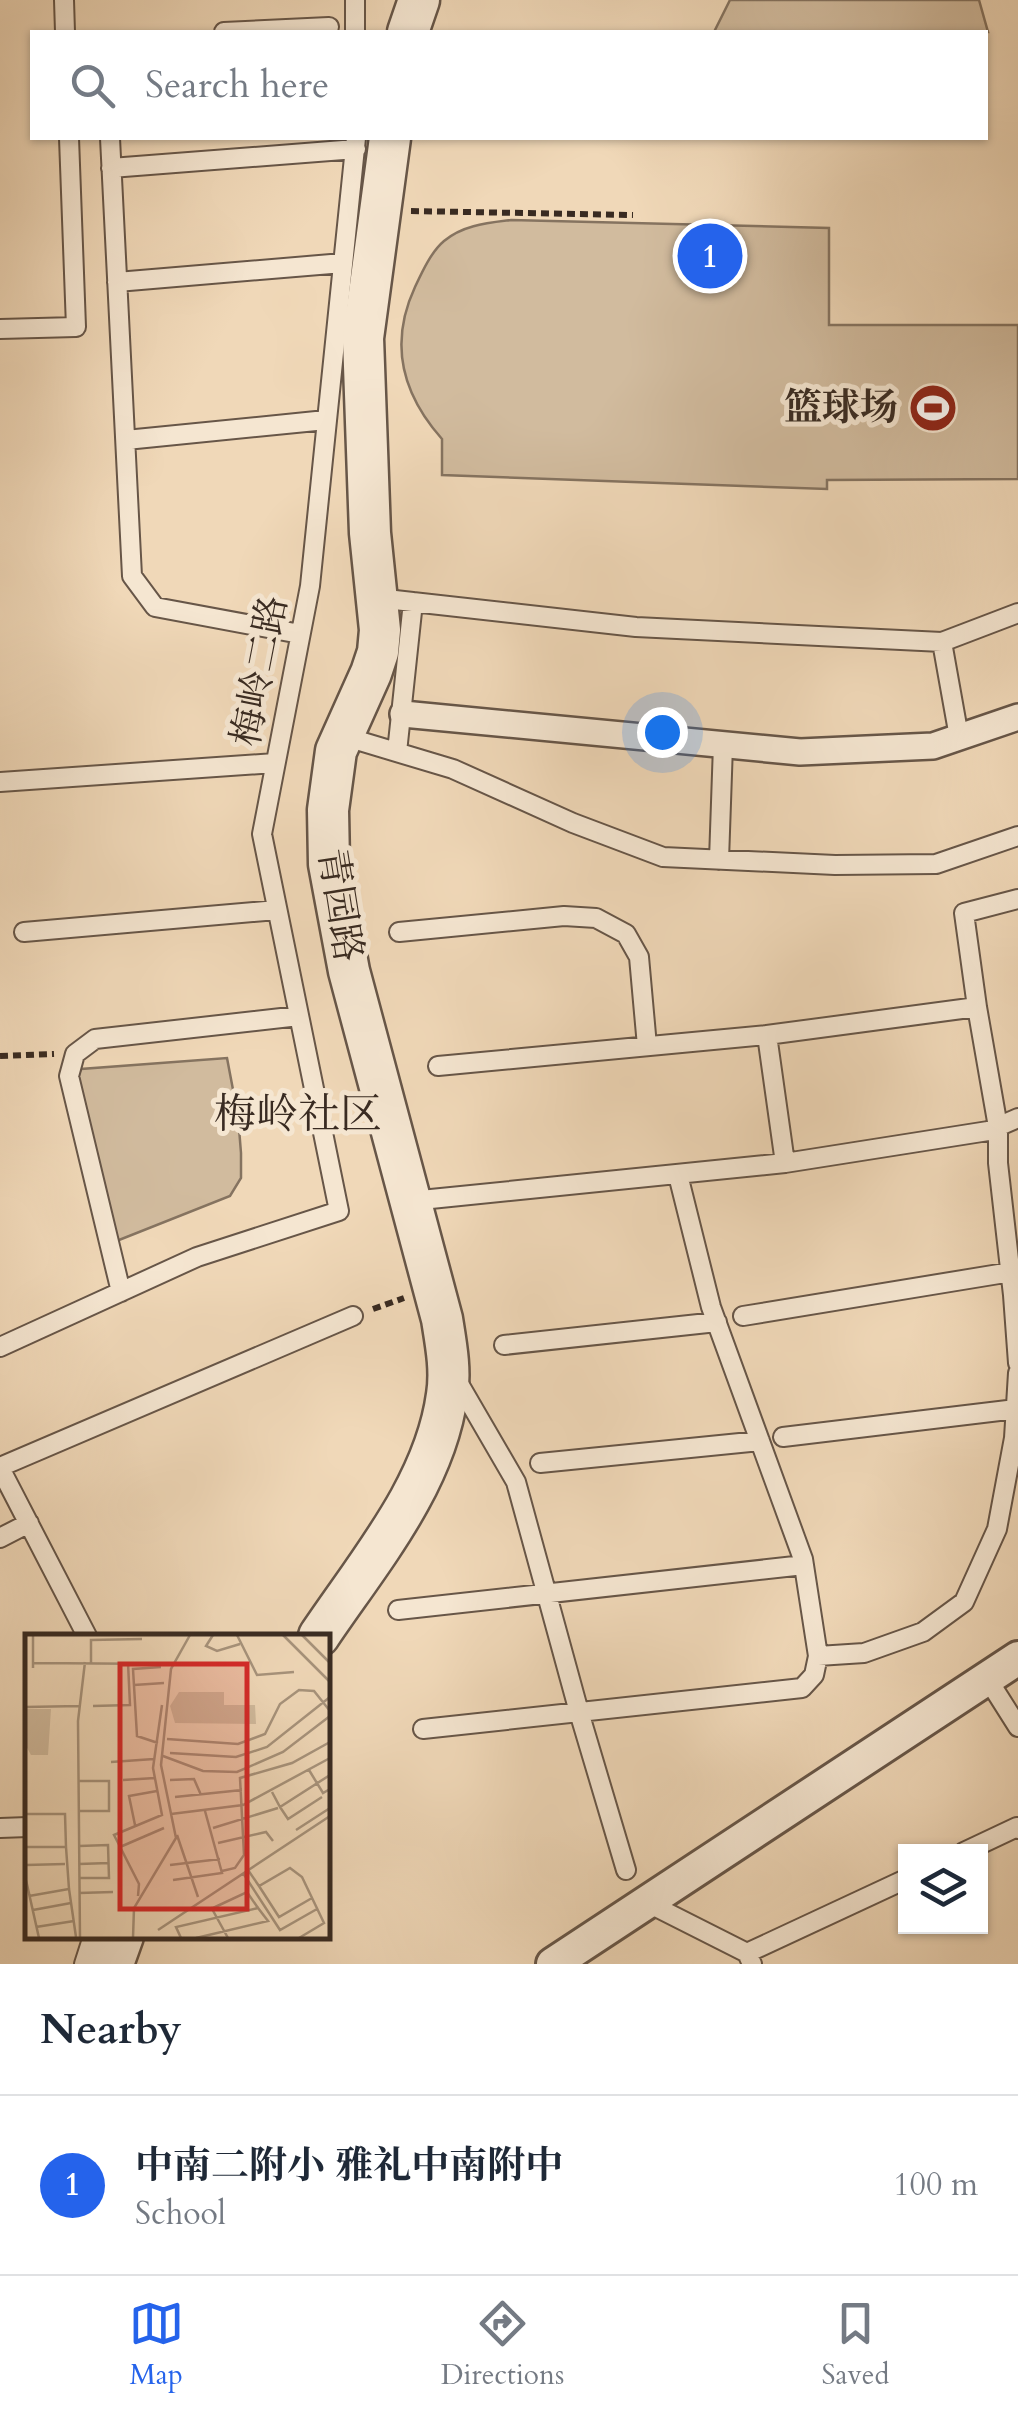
<!DOCTYPE html>
<meta charset="utf-8">
<style>
body{margin:0;font-family:Cardo,"Noto Serif SC",serif;background:#f6f6f7;color:#1f2937}
.controls{position:absolute;right:30px;bottom:30px;display:grid;overflow:hidden;border-radius:0px;box-shadow:0 2px 8px #0004}
.controls button{width:90px;height:90px;display:grid;place-items:center;padding:0;border:0;border-bottom:2px solid #e0e1e3;background:#fff;color:#1f2937;font:50px sans-serif}
.you{position:absolute;left:662px;top:732px;width:35px;height:35px;margin:-25px;border:8px solid #fff;border-radius:50%;background:#1a73e8;box-shadow:0 0 0 15px #1a73e833}
.badge{display:grid;place-items:center;width:65px;height:65px;border-radius:50%;background:#2563eb;color:#fff;font-size:32px;font-weight:700}
.pin{position:absolute;translate:-50% -50%;border:5px solid #fff;box-shadow:0 2px 10px #0006}
.list{margin:0;padding:0;list-style:none}
h2{display:flex;justify-content:space-between;align-items:center;height:130px;margin:0;padding:0 40px;font-size:42px}
h2 small{font-size:32px;font-weight:400;color:#747a83}
.list li{display:grid;grid-template-columns:65px 1fr auto;gap:30px;align-items:center;box-sizing:border-box;height:180px;padding:0 40px;border-top:2px solid #e0e1e3}
.list b{display:block;font-size:38px;white-space:nowrap}
.list p{margin:0;font-size:32px;white-space:nowrap;color:#747a83}
.list em{font-size:32px;font-style:normal;color:#747a83}
.icon{flex:none;width:55px;height:55px;fill:none;stroke:currentColor;stroke-width:2;stroke-linecap:round;stroke-linejoin:round}
.map{position:relative;flex:none;width:1018px;height:1964px;overflow:hidden}
.search{position:absolute;background:#fff;box-shadow:0 2px 8px #0004;left:30px;right:30px;top:30px;height:110px;display:flex;align-items:center;gap:25px;box-sizing:border-box;padding:0 35px;border-radius:0px;color:#747a83;font-size:38px}
.sheet{height:310px;background:#fff}
nav{display:flex;justify-content:space-around;align-items:center;box-sizing:border-box;height:140px;border-top:2px solid #e0e1e3;background:#fff;font-size:28px;color:#747a83}
nav a{display:grid;justify-items:center;gap:5px}
nav .on{color:#2563eb}
.map>svg:first-child{display:block}
</style>
<div class="map">
<svg width="1018" height="1964" viewBox="0 0 1018 1964">
<rect width="100%" height="100%" fill="#f0d8b8"/>
<filter id="stains"><feTurbulence type="fractalNoise" baseFrequency=".002" numOctaves="4"/><feColorMatrix values="0 0 0 0 .2 0 0 0 0 .09 0 0 0 0 .02 0 0 0 .5 -.17"/></filter>
<radialGradient id="worn" r=".72"><stop offset=".6" stop-color="#630" stop-opacity="0"/><stop offset="1" stop-color="#630" stop-opacity=".3"/></radialGradient>
<path fill="#d1bb9e" stroke="#857360" stroke-width="2.5" d="M 730,0 L 979,0 L 988,32 L 714,32 Z
M 511,220 L 829,228 L 829,325 L 1018,325 L 1018,479 L 827,480 L 827,489 L 442,475 L 442,439 C 402,394 389,343 415,287 C 422,272 431,252 444,241 C 463,225 487,223 511,220 Z
M 227,1058 L 238,1116 L 241,1153 L 241,1178 L 230,1196 L 114,1242 L 76,1081 L 81,1069 Z"/>
<g fill="none" stroke-linecap="round" stroke-linejoin="round">
<g stroke="#675648" stroke-width="22">
<path id="service" d="M 64,0 L 65,32
M 355,0 L 355,32
M 224,32 L 329,27
M 110,138 L 132,576 L 155,607 L 300,634
M 111,168 L 356,149
M 117,282 L 343,263
M 0,329 L 76,327 L 69,138
M 126,440 L 326,420
M 377,598 L 636,627 L 942,642 L 1018,613
M 942,642 L 959,737
M 343,736 L 453,769 L 573,823 L 663,857 L 835,865 L 936,864 L 1018,836
M 397,752 L 413,602
M 0,782 L 275,763
M 719,860 L 723,745
M 1018,899 L 964,913 L 977,1007 L 998,1127 L 998,1163 L 1013,1295 L 1018,1363
M 24,932 L 277,910
M 399,932 L 564,916 L 596,918 L 626,934 L 639,957 L 647,1046
M 767,1035 L 785,1163
M 438,1066 L 767,1035 L 977,1007
M 411,1201 L 785,1163 L 988,1131 L 1018,1118
M 121,1292 L 69,1076 L 75,1054 L 95,1039 L 299,1016
M 743,1316 L 1011,1272 L 1018,1269
M 504,1345 L 717,1322
M 0,1347 L 197,1257 L 339,1211 L 262,834 L 310,586 L 356,138
M 455,1377 L 516,1482 L 579,1712 L 626,1870
M 783,1437 L 1016,1409 L 1018,1407
M 540,1463 L 760,1441
M 0,1467 L 353,1316
M 0,1468 L 87,1636
M 0,1538 L 29,1523
M 398,1610 L 804,1565
M 818,1656 L 864,1653 L 923,1632 L 964,1602 L 997,1529 L 1014,1438 L 1018,1373
M 987,1678 L 1018,1727
M 423,1729 L 802,1688 L 814,1675 L 818,1656 L 803,1559 L 711,1307 L 678,1175
M 0,1828 L 28,1827
M 964,1852 L 1017,1827 L 1018,1829
M 646,1902 L 747,1953 L 752,1964
M 747,1953 L 906,1879
M 84,1964 L 93,1936"/>
</g>
<g stroke="#675648" stroke-width="30">
<path id="pedestrian" d="M 403,714 L 800,752 L 933,746 L 1018,717"/>
</g>
<g stroke="#675648" stroke-width="38">
<path id="minor" d="M 553,1964 L 1018,1658"/>
</g>
<g stroke="#675648" stroke-width="45">
<path id="tertiary" d="M 408,32 L 419,0
M 319,1636 C 368,1563 435,1485 447,1395 C 451,1370 446,1344 442,1319 L 349,971 L 329,864 L 328,810 L 336,751 L 371,673 L 378,652 L 380,630 L 370,533 L 363,338 L 390,138
M 113,1964 L 123,1936"/>
</g>
<path stroke="#392b22" stroke-width="6" stroke-dasharray="8 5" stroke-linecap="butt" d="M 411,211 L 633,215
M 0,1056 L 54,1054
M 373,1309 L 404,1298"/>
<use href="#service" stroke="#f5e6d1" stroke-width="18"/>
<use href="#pedestrian" stroke="#f5e6d1" stroke-width="25"/>
<use href="#minor" stroke="#f5e6d1" stroke-width="32"/>
<use href="#tertiary" stroke="#f5e6d1" stroke-width="40"/>
</g>
<defs>
<g id="stadium-disc" transform="scale(2.5)"><circle r="9.5" fill="#8f2418" stroke="#f5e6d1"/><path d="M0-5a6.5 5 0 1 0 0 10a6.5 5 0 1 0 0-10ZM-3.5-1.8h7v3.6h-7Z" fill="#fff"/></g>
</defs>
<g fill-rule="evenodd">
<use href="#stadium-disc" x="933" y="408"/>
</g>
<g text-anchor="middle" dominant-baseline="central" stroke-width="10" stroke-linejoin="round" paint-order="stroke">
<g font-size="38" font-weight="bold" fill="#392b22" stroke="#f5e6d1" text-anchor="end">
<text x="898" y="408">篮球场</text>
</g>
<g font-size="38" fill="#392b22" stroke="#f5e6d1">
<text transform="translate(260 671) rotate(-79)">梅岭二路</text>
<text transform="translate(340 905) rotate(81)">青园路</text>
</g>
<g font-size="42" fill="#392b22" stroke="#f5e6d1">
<text x="298" y="1114">梅岭社区</text>
</g>
</g>
<g transform="translate(25 1634)">
<rect width="305" height="305" fill="#f0d8b8"/>
<path d="M 154,58 L 199,58 L 199,71 L 230,71 L 231,90 L 150,89 L 145,72 ZM 0,75 L 26,75 L 23,121 L 6,121 L 0,110 Z" fill="#d1bb9e"/>
<path fill="none" stroke="#a7937c" stroke-width="2.5" d="M 188,1 L 181,12 L 192,17 L 215,10M 212,1 L 232,41 L 269,38M 258,1 L 305,48M 277,1 L 305,29M 8,29 L 141,30M 66,29 L 66,6 L 117,5M 8,34 L 8,1M 109,51 L 139,49M 68,72 L 105,71 L 103,29M 0,73 L 55,72M 0,86 L 1,246 L 14,304M 142,105 L 213,110 L 240,100 L 255,70 L 274,56 L 289,57 L 305,77M 133,109 L 112,102 L 108,35 L 136,33M 145,119 L 211,123 L 242,113 L 305,63M 138,122 L 178,137 L 212,138 L 258,118 L 305,82M 86,128 L 129,125M 284,136 L 298,159 L 305,155M 98,146 L 130,144M 145,146 L 169,145 L 176,161M 53,147 L 84,147 L 84,177 L 54,177M 247,158 L 255,173 L 305,141M 150,163 L 217,156M 255,173 L 263,185 L 297,163M 146,180 L 218,171 L 305,124M 110,191 L 104,162 L 132,157M 188,194 L 253,174M 271,196 L 305,174M 152,201 L 173,263M 193,209 L 241,198 L 248,207M 54,212 L 83,211 L 84,244 L 54,244M 0,213 L 41,213 L 40,180 L 1,180M 95,213 L 139,194M 54,230 L 84,229M 1,231 L 40,230M 145,231 L 195,225M 223,236 L 234,252 L 265,234 L 277,243 L 299,289 L 274,304M 197,237 L 210,234 L 219,221 L 215,144 L 267,129 L 305,108M 218,239 L 255,296 L 292,275M 148,246 L 197,239 L 180,177M 234,252 L 254,283 L 287,264M 44,255 L 51,303M 54,259 L 88,258M 4,262 L 44,255 L 41,213M 113,262 L 114,250 L 89,201 L 137,181 L 128,134 L 137,71M 186,273 L 203,304M 188,274 L 222,258 L 233,274M 8,276 L 46,269M 11,293 L 49,287M 133,296 L 305,182M 55,304 L 53,87 L 60,28M 108,304 L 109,274 L 151,204 L 136,131 L 146,35 L 165,1M 156,304 L 151,293 L 233,274 L 243,287 L 171,304"/>
<path fill="#d62828" fill-opacity="0.15" stroke="#d62828" stroke-width="5" d="M 95,30 L 222,30 L 222,275 L 95,275 Z"/>
<rect width="305" height="305" fill="none" stroke="#392b22" stroke-width="5"/>
</g>
<rect width="100%" height="100%" filter="url(#stains)"/>
<rect width="100%" height="100%" fill="url(#worn)"/>
</svg>
<div class="controls">
<button><svg class="icon" aria-label="layers" viewBox="0 0 24 24"><path d="M12 4l9 5-9 5-9-5zM3 14l9 5 9-5"/></svg></button>
</div>
<div class="you"></div>
<div class="pin badge" style="left:710px;top:256px">1</div>
<div class="search"><svg class="icon" aria-label="search" viewBox="0 0 24 24"><circle cx="10" cy="10" r="6"/><path d="M15 15l6 6"/></svg>Search here</div>
</div>
<section class="sheet">
<h2>Nearby<small></small></h2>
<ul class="list">
<li><span class="badge">1</span><div><b>中南二附小 雅礼中南附中</b><p>School</p></div><em>100 m</em></li>
</ul>
</section>
<nav>
<a class="on"><svg class="icon" aria-label="map" viewBox="0 0 24 24"><path d="M3 6l6-2 6 2 6-2v14l-6 2-6-2-6 2zM9 4v14M15 6v14"/></svg>Map</a>
<a><svg class="icon" aria-label="directions" viewBox="0 0 24 24"><path d="M12 3l9 9-9 9-9-9zM9 14v-3h6M13 9l2 2-2 2"/></svg>Directions</a>
<a><svg class="icon" aria-label="saved" viewBox="0 0 24 24"><path d="M7 4h10v16l-5-4-5 4z"/></svg>Saved</a>
</nav>
